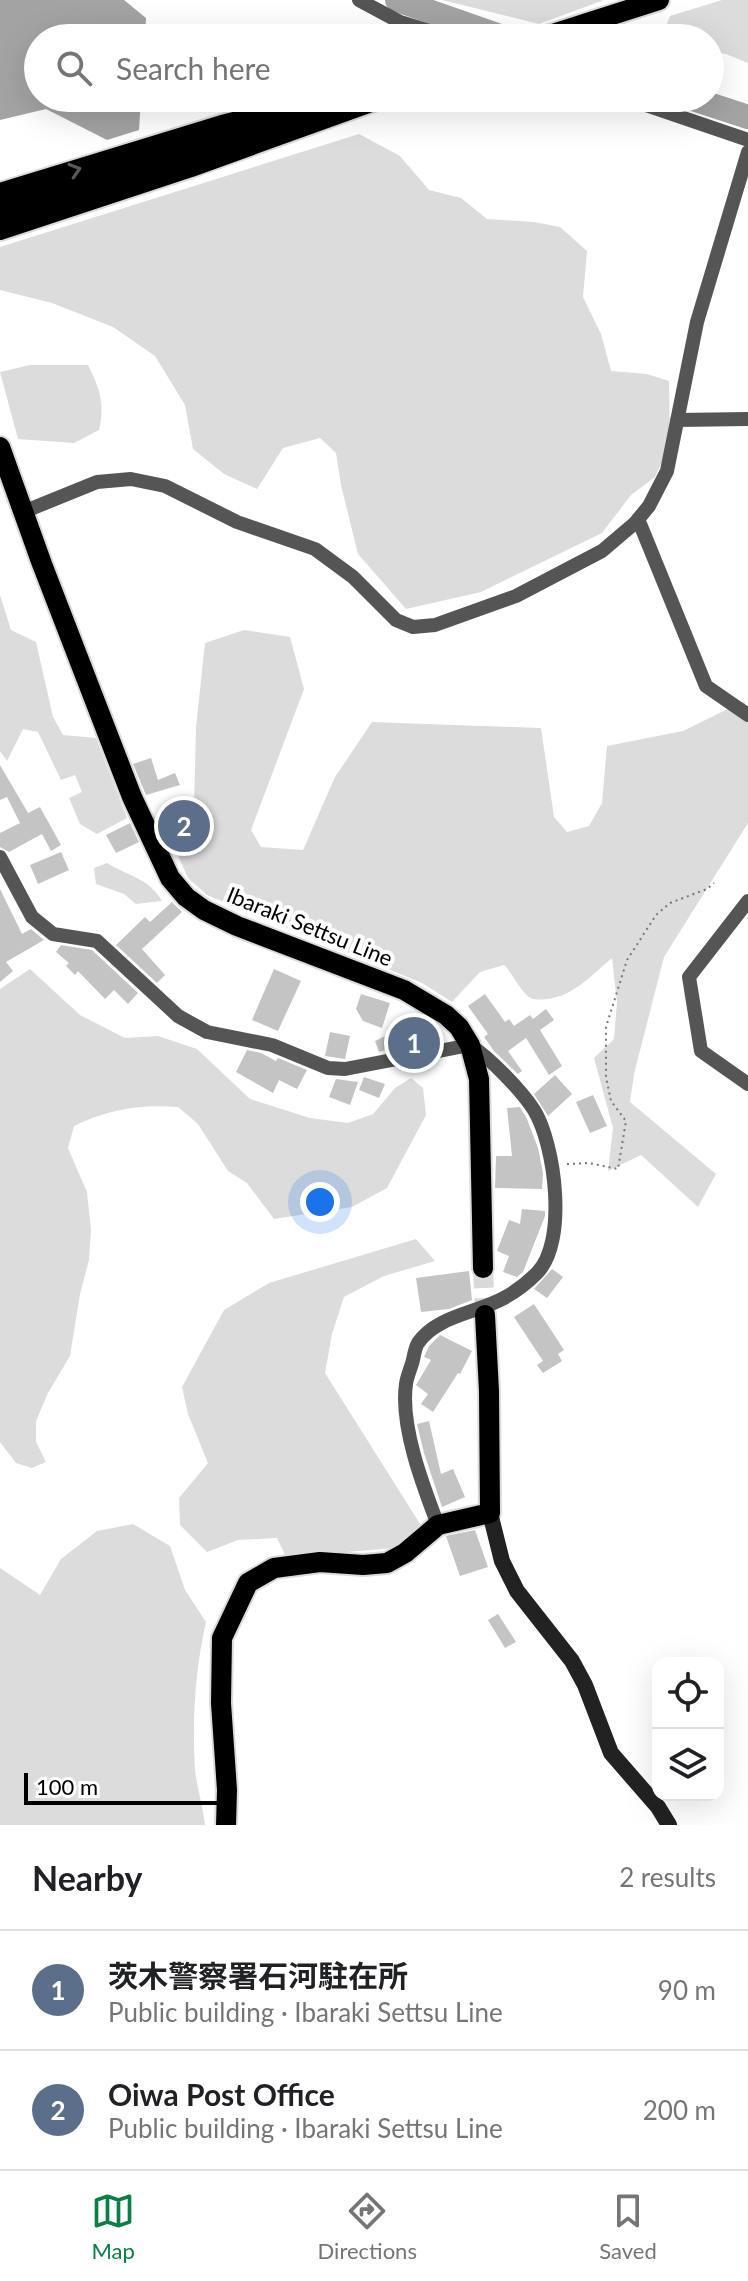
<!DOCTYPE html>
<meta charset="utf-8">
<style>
body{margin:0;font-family:Lato,"Noto Sans JP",sans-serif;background:#f2f2f2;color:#202124}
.controls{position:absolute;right:24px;bottom:24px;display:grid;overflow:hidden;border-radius:16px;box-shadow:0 8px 32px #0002}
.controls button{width:72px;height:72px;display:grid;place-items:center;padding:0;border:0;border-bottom:2px solid #e0e0e0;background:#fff;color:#202124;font:40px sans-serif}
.scale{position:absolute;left:24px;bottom:20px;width:202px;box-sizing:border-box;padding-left:8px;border:4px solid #000;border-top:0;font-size:22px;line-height:28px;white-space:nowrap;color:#000;-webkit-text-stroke:6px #fff;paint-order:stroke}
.you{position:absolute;left:320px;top:1202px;width:28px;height:28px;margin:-20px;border:6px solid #fff;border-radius:50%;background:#1a73e8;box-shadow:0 0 0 12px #1a73e833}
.badge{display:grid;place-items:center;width:52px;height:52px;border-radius:50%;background:#0b8043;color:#fff;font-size:26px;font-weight:700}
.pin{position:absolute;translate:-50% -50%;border:4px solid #fff;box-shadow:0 2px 8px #0006}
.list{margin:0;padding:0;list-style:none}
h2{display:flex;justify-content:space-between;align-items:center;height:104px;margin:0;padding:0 32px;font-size:34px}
h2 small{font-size:26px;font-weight:400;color:#757577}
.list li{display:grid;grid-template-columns:52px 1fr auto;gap:24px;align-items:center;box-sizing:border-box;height:120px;padding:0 32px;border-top:2px solid #e0e0e0}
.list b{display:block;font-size:30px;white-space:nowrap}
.list p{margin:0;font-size:26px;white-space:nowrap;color:#757577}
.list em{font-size:26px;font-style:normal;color:#757577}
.icon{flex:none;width:44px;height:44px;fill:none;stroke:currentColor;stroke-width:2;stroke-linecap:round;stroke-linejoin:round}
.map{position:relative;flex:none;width:748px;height:1825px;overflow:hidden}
.search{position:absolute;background:#fff;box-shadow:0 8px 32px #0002;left:24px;right:24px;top:24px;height:88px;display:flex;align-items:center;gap:20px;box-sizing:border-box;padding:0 28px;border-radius:44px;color:#757577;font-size:30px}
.sheet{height:344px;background:#fff}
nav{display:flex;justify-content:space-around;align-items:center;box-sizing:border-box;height:112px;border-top:2px solid #e0e0e0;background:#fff;font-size:22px;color:#757577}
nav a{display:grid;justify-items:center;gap:4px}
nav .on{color:#0b8043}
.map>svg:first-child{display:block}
</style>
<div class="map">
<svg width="748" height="1825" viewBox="0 0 748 1825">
<rect width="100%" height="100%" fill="#fff"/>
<path fill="#dcdcdc" d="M 442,0 L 604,0 L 539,24 Z
M 722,0 L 748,0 L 748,63 L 726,54 L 710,52 L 710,38 L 661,38 L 670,16 Z
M 359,134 L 400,156 L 429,190 L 461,198 L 487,219 L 534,222 L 560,227 L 587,251 L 583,297 L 601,334 L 611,371 L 647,374 L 669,381 L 670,445 L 655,477 L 631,495 L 602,533 L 481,592 L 406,609 L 358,554 L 341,485 L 336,453 L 320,438 L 283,448 L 257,489 L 224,474 L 193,449 L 185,405 L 155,356 L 113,327 L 52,303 L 0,290 L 0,247 Z
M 30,365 L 88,365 C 100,389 105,404 99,430 L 74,443 L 18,439 L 0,372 Z
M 0,595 L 11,630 L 36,642 L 53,717 L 63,735 L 96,738 L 127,818 L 97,834 L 80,824 L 69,798 L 82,792 L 75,775 L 61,780 L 38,732 L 23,729 L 7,761 L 0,751 Z
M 244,630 L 290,637 L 304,689 L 251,830 L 261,847 L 303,850 L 335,777 L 372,722 L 541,728 L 554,817 L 567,832 L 589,826 L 602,803 L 607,746 L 683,731 L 744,701 L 748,709 L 748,823 L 664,957 L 634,1074 L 630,1102 L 716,1174 L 698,1207 L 641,1155 L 608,1171 L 613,1128 L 594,1058 L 614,1039 L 617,1002 L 612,958 C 587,979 568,1003 532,999 C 519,991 515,976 504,965 L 480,972 L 452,1002 L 422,983 L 207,895 L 188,878 L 171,840 L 168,823 L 194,809 L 196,727 L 205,643 Z
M 107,863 C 128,876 149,878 162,901 L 136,904 L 124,894 L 96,884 L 94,868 Z
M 30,969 L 80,1015 L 125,1038 L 158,1036 L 197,1049 L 250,1099 L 310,1118 L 348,1123 L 373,1114 L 395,1088 L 411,1078 L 423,1088 L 426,1115 L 387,1188 L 352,1207 L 274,1219 L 247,1183 L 228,1171 L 198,1124 L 178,1107 C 140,1104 109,1109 74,1126 L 68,1148 L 87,1192 L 91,1230 L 89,1260 L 80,1294 L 70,1356 L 48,1393 L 36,1421 L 36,1442 L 46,1462 L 32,1468 L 16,1463 L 0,1442 L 0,989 Z
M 416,1239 L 435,1261 L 384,1276 L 344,1297 L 332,1334 L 325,1373 L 422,1527 L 395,1548 L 286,1557 L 277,1538 L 238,1540 L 207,1552 L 180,1525 L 179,1498 L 208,1463 L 188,1414 L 182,1387 L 224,1310 L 269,1283 Z
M 133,1524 L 170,1546 L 185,1590 L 206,1622 C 195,1670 192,1720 195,1770 C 197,1788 203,1806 205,1825 L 0,1825 L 0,1568 L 40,1595 L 61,1559 L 97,1531 Z"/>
<path fill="#a3a3a3" d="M 0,0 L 124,0 L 146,18 L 145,38 L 38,38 L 38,98 L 141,98 L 139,130 L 107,140 L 46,109 L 0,120 Z"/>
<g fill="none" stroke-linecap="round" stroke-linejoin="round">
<path stroke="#a3a3a3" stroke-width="24" d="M 397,0 L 506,38
M 690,98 L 748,117"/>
</g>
<path fill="#c4c4c4" d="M 151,758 L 158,780 L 175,773 L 180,785 L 146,795 L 133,764 Z
M 0,765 L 28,813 L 40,807 L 61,845 L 51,851 L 42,834 L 9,852 L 0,847 L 0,833 L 20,823 L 7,797 L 0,800 Z
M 130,823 L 139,842 L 116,853 L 106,835 Z
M 61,852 L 69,870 L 38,884 L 30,865 Z
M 0,889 L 22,934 L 31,929 L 44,940 L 6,962 L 13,971 L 0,982 Z
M 172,902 L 182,912 L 142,949 L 165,975 L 157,983 L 116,945 L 145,917 L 150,922 Z
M 61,945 L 92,950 L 138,993 L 128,1004 L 114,990 L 105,999 L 78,971 L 75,975 L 66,966 L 69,963 L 56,952 Z
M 274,969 L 301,981 L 278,1031 L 252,1020 Z
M 361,994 L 390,1003 L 382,1028 L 363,1021 L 356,1009 Z
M 485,994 L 505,1022 L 509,1019 L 514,1026 L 530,1015 L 533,1019 L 546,1009 L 554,1020 L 540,1030 L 562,1066 L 549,1075 L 526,1038 L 508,1051 L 522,1071 L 518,1074 L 494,1051 L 484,1037 L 488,1034 L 468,1006 Z
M 395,1031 L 402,1045 L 379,1052 L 375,1041 Z
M 330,1032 L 350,1036 L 345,1059 L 325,1056 Z
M 247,1050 L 261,1053 L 276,1061 L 278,1058 L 307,1070 L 297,1089 L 279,1080 L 273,1093 L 236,1072 Z
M 555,1075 L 572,1094 L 548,1116 L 534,1094 Z
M 364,1077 L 385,1084 L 379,1098 L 359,1090 Z
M 336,1079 L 358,1082 L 350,1105 L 329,1097 Z
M 593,1095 L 607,1126 L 590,1133 L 576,1102 Z
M 520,1107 L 527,1119 L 538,1148 L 543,1173 L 542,1189 L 495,1188 L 496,1156 L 512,1156 L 507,1108 Z
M 522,1209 L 545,1211 L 545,1216 L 523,1272 L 517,1277 L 503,1272 L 509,1256 L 497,1251 L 509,1220 L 520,1224 Z
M 552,1269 L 563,1277 L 547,1298 L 534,1289 Z
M 469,1271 L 472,1300 L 449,1309 L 421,1312 L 416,1278 Z
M 534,1304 L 564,1350 L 558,1354 L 562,1361 L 543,1373 L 537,1365 L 543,1361 L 514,1317 Z
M 440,1335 L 472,1351 L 460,1374 L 458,1373 L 433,1412 L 421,1404 L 428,1394 L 416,1385 L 431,1360 L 424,1357 L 429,1346 Z
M 429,1421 L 441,1474 L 453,1469 L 465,1497 L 442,1507 L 424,1453 L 417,1424 Z
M 475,1530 L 488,1567 L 460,1576 L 446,1536 Z
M 498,1614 L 516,1642 L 505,1648 L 488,1620 Z"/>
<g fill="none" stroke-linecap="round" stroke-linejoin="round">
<path stroke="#d9d9d9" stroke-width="20" stroke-dasharray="20 10" stroke-linecap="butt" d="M 483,1268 L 485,1315"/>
<g stroke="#dbdbdb" stroke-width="24">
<path id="primary" d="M 540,38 L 659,0
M 0,193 L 222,125 L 278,111 L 296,112
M 0,230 L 191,167 L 382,98
M 0,447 L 42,564 L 132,797 L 170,878 L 186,897 L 204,910 L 237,926 L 404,990 L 446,1015 L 459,1027 L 470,1045 L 479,1079 L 483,1268
M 226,1825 L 227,1790 L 221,1703 L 222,1638 L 248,1583 L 274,1568 L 320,1562 L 363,1565 L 387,1563 L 405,1553 L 438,1525 L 490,1513 L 489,1391 L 485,1315"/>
</g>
<g stroke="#dbdbdb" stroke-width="28">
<path id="highway" d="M 0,212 L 309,113"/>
</g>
<path stroke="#777" stroke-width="2" stroke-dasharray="2 4" stroke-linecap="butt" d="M 567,1164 L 589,1163 L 618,1169 L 626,1121 L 611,1101 L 606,1077 L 606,1027 L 627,960 L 656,915 L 670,903 L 707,889 L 714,883"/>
<path stroke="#555" stroke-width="14" d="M 359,0 L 400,22 L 452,38
M 625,98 L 748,140
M 677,420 L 748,419
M 23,512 L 97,482 L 131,479 L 165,486 L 237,522 L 315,549 L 353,577 L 396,620 L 413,627 L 435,625 L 516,596 L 602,551 L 635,523 L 649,506 L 667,471 L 697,322 L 748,152
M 638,519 L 706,686 L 748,715
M 0,857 L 32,917 L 53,934 L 97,941 L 178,1016 L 207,1032 L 272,1045 L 328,1068 L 345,1069 L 470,1045 C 490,1058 521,1090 534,1110 C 555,1144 568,1242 537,1273 C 528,1282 515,1292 504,1298 C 477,1313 436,1316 418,1343 C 415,1348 414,1355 413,1360 C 411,1368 407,1376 406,1384 C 400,1426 423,1486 438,1525
M 748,901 L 689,977 L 701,1051 L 748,1084"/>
<path stroke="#222" stroke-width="16" d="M 490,1513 L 502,1561 L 517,1591 L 572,1661 L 585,1685 L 611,1753 L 658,1807 L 669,1825"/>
<use href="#primary" stroke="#000" stroke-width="20"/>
<use href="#highway" stroke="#000" stroke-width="24"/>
</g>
<defs><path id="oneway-chevron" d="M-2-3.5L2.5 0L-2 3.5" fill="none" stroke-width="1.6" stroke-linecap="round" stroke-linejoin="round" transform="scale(2)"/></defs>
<use stroke="#595959" href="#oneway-chevron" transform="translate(75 170) rotate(-17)"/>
<g text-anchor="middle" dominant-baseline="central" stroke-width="8" stroke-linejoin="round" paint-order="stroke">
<g font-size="22" fill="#000" stroke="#fff">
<text transform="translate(310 926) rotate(22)">Ibaraki Settsu Line</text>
</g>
</g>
</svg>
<div class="controls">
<button><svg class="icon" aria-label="locate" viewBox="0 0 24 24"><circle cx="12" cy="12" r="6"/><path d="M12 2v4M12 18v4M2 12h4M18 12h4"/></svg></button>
<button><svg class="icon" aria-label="layers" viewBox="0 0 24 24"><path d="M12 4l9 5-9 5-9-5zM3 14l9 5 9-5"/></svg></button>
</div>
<div class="scale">100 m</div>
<div class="you"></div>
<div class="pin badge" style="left:414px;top:1043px;background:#5c6f8a">1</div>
<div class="pin badge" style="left:184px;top:826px;background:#5c6f8a">2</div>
<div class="search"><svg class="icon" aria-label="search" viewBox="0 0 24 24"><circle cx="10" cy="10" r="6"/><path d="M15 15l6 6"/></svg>Search here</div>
</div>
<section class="sheet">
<h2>Nearby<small>2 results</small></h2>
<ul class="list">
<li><span class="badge" style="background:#5c6f8a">1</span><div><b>茨木警察署石河駐在所</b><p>Public building · Ibaraki Settsu Line</p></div><em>90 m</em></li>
<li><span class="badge" style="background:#5c6f8a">2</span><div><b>Oiwa Post Office</b><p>Public building · Ibaraki Settsu Line</p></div><em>200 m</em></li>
</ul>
</section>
<nav>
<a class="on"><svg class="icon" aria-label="map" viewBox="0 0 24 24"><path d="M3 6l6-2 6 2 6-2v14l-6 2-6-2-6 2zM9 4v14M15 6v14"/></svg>Map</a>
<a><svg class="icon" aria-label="directions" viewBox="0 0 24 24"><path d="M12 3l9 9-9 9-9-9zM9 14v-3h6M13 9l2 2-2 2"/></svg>Directions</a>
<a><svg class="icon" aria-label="saved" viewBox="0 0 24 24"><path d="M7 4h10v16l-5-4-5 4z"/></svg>Saved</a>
</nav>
